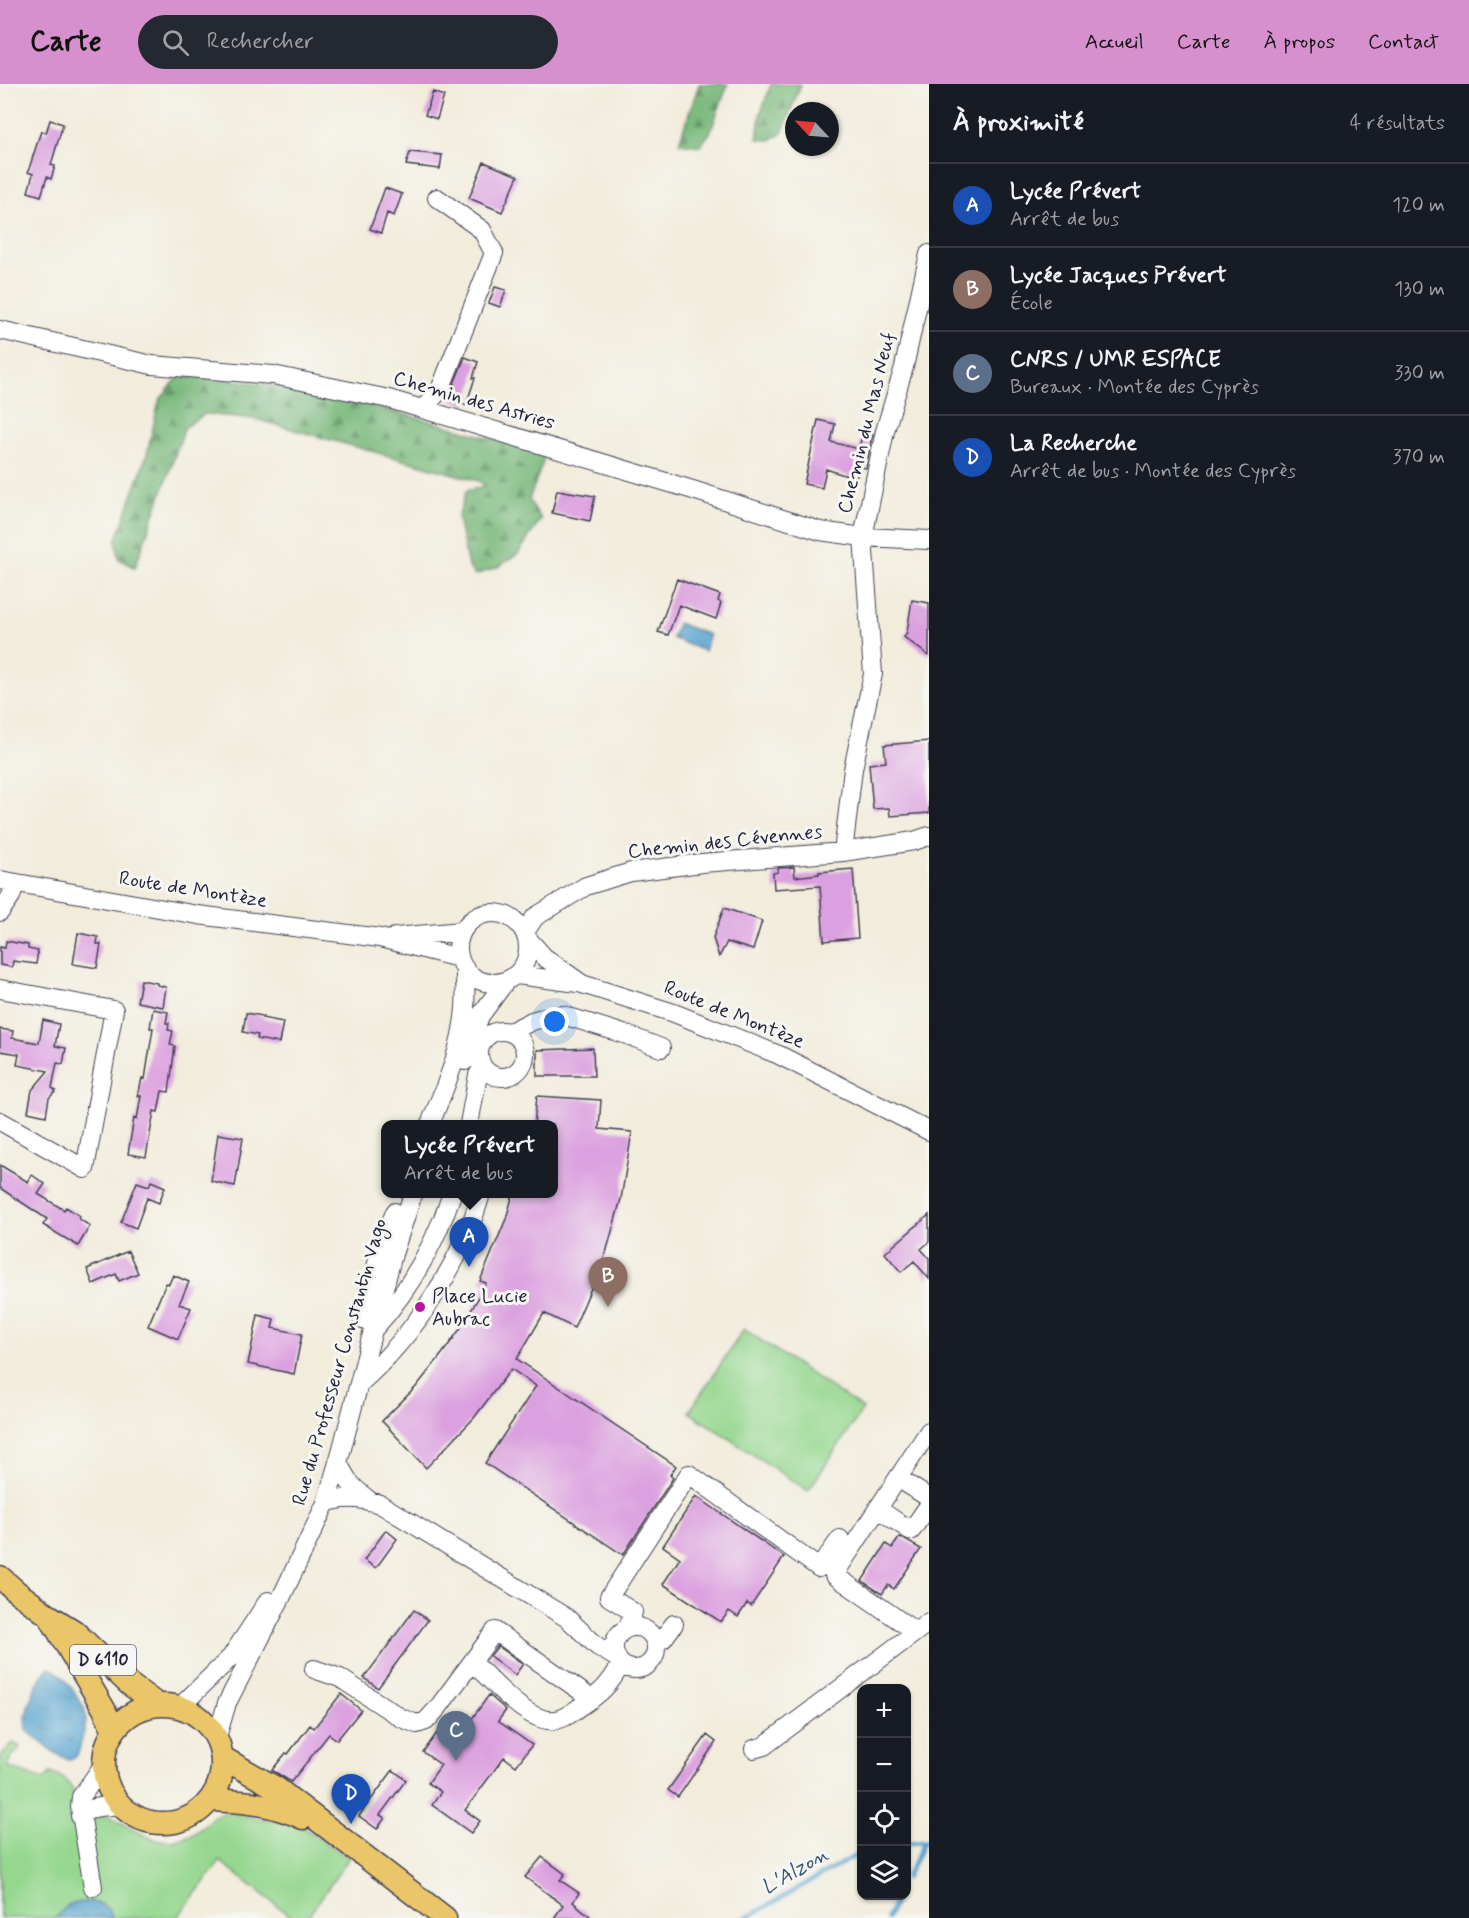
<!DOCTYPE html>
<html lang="fr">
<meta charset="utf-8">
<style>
body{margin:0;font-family:Mynerve,sans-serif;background:#242831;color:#f1f3f6}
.controls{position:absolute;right:18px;bottom:18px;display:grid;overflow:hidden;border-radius:12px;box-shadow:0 2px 4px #0004}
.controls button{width:54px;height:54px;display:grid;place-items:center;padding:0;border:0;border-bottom:2px solid #363941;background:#171b24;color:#f1f3f6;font:30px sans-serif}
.compass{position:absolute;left:785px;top:18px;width:54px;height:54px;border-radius:50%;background:#171b24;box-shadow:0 2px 4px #0004;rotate:296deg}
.you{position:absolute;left:555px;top:938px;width:21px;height:21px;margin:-15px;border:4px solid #fff;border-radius:50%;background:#1a73e8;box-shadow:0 0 0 9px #1a73e833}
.badge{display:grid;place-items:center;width:39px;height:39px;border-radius:50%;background:#d690ce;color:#fff;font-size:20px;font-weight:700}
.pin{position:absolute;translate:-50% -50px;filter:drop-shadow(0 2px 3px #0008)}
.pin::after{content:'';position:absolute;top:32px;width:21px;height:18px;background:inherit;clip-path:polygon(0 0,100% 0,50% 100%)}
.popup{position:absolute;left:381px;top:1036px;width:177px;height:78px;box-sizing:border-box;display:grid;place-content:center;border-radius:12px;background:#171b24;filter:drop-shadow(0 2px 4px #0005);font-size:20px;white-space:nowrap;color:#9ea1a6}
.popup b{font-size:22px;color:#f1f3f6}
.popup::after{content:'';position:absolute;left:50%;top:100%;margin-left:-12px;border:12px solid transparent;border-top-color:#171b24}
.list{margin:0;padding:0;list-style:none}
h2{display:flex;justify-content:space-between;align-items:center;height:78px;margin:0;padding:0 24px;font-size:26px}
h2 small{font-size:20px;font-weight:400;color:#9ea1a6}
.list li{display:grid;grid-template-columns:39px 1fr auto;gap:18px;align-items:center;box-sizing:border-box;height:84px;padding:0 24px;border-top:2px solid #363941}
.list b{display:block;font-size:22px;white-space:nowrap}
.list p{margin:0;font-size:20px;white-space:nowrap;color:#9ea1a6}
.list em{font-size:20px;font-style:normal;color:#9ea1a6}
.icon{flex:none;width:33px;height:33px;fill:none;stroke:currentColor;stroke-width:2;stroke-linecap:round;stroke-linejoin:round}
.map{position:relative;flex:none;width:929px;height:1834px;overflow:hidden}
header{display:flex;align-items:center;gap:36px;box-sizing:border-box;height:84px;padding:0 30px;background:#d690ce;color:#111}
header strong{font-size:28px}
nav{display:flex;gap:33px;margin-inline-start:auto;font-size:21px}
.search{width:420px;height:54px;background:#242831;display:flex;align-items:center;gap:15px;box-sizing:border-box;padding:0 21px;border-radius:33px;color:#9ea1a6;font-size:22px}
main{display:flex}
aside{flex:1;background:#171b24}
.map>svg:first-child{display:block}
</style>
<header>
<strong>Carte</strong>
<div class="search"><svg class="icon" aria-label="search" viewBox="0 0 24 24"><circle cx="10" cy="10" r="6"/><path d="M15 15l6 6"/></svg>Rechercher</div>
<nav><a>Accueil</a><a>Carte</a><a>À propos</a><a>Contact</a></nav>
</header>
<main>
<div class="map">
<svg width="929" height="1834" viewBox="0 0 929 1834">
<defs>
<pattern id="forest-firs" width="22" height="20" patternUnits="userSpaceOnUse" patternTransform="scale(1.5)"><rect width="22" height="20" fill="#78b87a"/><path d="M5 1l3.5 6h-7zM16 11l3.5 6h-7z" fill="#629565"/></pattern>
<pattern id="water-ripples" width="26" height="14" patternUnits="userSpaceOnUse" patternTransform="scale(1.5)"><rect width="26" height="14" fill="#56a3cf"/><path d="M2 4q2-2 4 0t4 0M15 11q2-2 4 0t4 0" fill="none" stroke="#4784a9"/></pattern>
</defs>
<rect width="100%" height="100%" fill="#f6f6f2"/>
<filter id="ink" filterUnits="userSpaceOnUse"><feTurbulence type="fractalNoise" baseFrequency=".0167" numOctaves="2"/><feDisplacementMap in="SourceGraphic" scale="12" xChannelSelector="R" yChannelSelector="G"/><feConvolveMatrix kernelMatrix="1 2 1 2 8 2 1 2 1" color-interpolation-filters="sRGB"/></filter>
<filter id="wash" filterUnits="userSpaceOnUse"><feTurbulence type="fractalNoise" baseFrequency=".008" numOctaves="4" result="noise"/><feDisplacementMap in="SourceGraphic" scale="24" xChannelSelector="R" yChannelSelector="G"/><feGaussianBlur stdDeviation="1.35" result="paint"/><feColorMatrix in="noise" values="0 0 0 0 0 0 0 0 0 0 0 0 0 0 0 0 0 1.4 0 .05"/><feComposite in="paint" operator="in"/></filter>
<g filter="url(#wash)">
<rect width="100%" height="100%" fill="#f2ecdb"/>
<path fill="#95d78f" stroke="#5c7c65" stroke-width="1.5" d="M 744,1245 L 863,1325 L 808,1407 L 689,1328 Z
M 13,1659 L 20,1663 L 9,1676 L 9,1684 L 44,1696 L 50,1689 L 61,1692 L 72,1704 L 74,1717 L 88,1738 L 97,1733 L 109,1732 L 144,1751 L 156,1756 L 173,1757 L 194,1750 L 216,1731 L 229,1728 L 270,1737 L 295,1738 L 349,1774 L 307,1834 L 293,1834 L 220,1777 L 177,1834 L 0,1834 L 0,1673 Z"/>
<path fill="url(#forest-firs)" stroke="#4d6d5a" stroke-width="1.5" d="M 699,0 L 728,0 L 710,49 L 700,62 L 679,59 Z
M 771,0 L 801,0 L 782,49 L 770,56 L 757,55 L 760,31 Z
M 180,291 C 210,294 241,296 271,301 C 364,318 456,342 545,372 L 529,416 L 541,435 L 518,470 L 498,483 L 475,491 L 468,482 L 458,434 L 466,407 L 485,402 L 479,397 L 255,335 L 205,330 L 185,343 L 135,484 L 119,475 L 116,457 L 147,370 L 159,317 Z"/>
<path fill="url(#water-ripples)" stroke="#3c6285" stroke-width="1.5" d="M 678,539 L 709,551 L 704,567 L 672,554 Z
M 49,1584 C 65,1589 75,1610 84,1623 C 88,1635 85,1644 82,1655 C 80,1661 79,1673 72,1675 C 62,1678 33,1652 26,1645 C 26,1642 25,1639 25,1636 C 26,1624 40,1589 49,1584 Z
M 89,1817 C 100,1820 109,1821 112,1834 L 55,1834 L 69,1820 Z"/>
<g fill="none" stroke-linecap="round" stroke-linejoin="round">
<path stroke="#56a3cf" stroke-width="4.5" d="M 906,1760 L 929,1757
M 906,1794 L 924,1758
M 746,1834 L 862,1768
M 887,1834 L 898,1812"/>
</g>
<g id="blocks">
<path fill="#dba0df" d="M 433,8 L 444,12 L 437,35 L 425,31 Z
M 50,36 L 63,40 L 51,81 L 55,82 L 51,95 L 47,93 L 41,112 L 28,108 L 33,90 L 28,88 L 41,47 L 46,49 Z
M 410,68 L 442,71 L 440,85 L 406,81 Z
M 484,78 L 518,92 L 502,128 L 469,114 Z
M 385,104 L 402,110 L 394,132 L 387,129 L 381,149 L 370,145 Z
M 495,203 L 506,206 L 500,223 L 489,219 Z
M 465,273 L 478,278 L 473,294 L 475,294 L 466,321 L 448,314 Z
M 818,336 L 835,340 L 831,358 L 859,365 L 863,346 L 873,348 L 866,384 L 859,383 L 856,395 L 826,385 L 822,404 L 804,400 Z
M 557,406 L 595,412 L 590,437 L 552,429 Z
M 677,495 L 720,511 L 718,517 L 721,519 L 716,535 L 679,521 L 668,551 L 658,548 Z
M 912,516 L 929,519 L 929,572 L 904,553 L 907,548 Z
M 929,657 L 929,729 L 890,732 L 889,724 L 873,725 L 869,680 L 886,678 L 884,661 Z
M 794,783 L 795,793 L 819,790 L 819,788 L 853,785 L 858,854 L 824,857 L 820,802 L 774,805 L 773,789 L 778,788 L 778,784 Z
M 724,824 L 762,837 L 753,866 L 727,858 L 719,873 L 713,854 Z
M 78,849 L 98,853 L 97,860 L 101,860 L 97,884 L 73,880 Z
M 6,857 L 28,861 L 28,865 L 38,867 L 36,880 L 13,877 L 12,883 L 0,881 L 0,863 L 5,864 Z
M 141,896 L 157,899 L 157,901 L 166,903 L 163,923 L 137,918 Z
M 153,925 L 168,928 L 166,939 L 169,939 L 168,946 L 173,947 L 170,961 L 175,962 L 169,1008 L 162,1007 L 158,1028 L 154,1027 L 146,1073 L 128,1070 L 134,1034 L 137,1035 L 141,1012 L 138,1012 L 142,994 L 145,995 L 153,944 L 150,944 Z
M 246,929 L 263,932 L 262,934 L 283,938 L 279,959 L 257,955 L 258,951 L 243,948 Z
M 43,936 L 59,940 L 55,962 L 66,964 L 63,980 L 57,979 L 52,1004 L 56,1007 L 49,1014 L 46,1032 L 28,1028 L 32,1006 L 48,987 L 17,981 L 19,970 L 0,967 L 0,945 L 13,947 L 12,954 L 39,959 Z
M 593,964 L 594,992 L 537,992 L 537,966 Z
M 537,1012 L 601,1016 L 599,1045 L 632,1048 L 621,1115 L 606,1169 L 574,1244 L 544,1229 L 517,1275 L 676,1382 L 670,1391 L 673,1394 L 623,1471 L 485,1379 L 536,1302 L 511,1285 L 474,1334 L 426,1384 L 382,1337 L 416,1303 L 442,1270 L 465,1238 L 486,1199 L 480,1197 L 506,1135 L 513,1110 L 553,1110 L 553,1041 L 534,1041 Z
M 218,1050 L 243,1054 L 235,1102 L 211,1097 Z
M 0,1081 L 28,1098 L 32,1091 L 45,1100 L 38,1110 L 64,1126 L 66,1123 L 80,1132 L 79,1135 L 90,1142 L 78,1162 L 43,1141 L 47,1135 L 0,1104 Z
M 151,1097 L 165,1103 L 159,1119 L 147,1114 L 136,1144 L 121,1138 L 137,1098 L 149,1102 Z
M 929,1131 L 929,1158 L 921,1165 L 929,1174 L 929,1195 L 914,1177 L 901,1188 L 885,1169 Z
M 128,1167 L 138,1189 L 119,1197 L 116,1190 L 93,1200 L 87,1185 Z
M 173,1191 L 189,1198 L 179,1220 L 191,1224 L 178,1255 L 148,1242 L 166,1199 L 169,1200 Z
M 258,1231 L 274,1235 L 272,1244 L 302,1250 L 294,1290 L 248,1280 Z
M 696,1412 L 784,1473 L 751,1522 L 747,1519 L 738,1533 L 729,1527 L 721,1538 L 663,1500 L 680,1474 L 663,1462 Z
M 386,1446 L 397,1455 L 376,1484 L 364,1476 Z
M 900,1453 L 921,1465 L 894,1505 L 888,1501 L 882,1510 L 862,1497 L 886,1460 L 892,1464 Z
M 414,1526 L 428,1536 L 378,1604 L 364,1594 Z
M 498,1562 L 523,1580 L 515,1591 L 490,1572 Z
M 341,1610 L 361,1626 L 337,1656 L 329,1650 L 291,1698 L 272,1686 L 286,1669 L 288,1670 L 310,1641 L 314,1644 Z
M 489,1611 L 506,1626 L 498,1637 L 532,1661 L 516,1682 L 504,1673 L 465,1726 L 480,1737 L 471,1749 L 432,1721 L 441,1708 L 428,1699 L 441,1681 L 423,1668 L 437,1649 L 453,1661 Z
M 707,1651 L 716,1658 L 678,1713 L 668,1706 Z
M 393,1686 L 406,1696 L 380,1731 L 385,1734 L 377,1745 L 359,1732 Z
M 542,1773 L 565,1790 L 560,1796 L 579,1809 L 573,1818 L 592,1834 L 554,1834 L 563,1821 L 525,1793 Z"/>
</g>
</g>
<g filter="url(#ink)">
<use href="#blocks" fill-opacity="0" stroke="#414053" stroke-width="1.5"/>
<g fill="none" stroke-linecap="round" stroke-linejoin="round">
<g stroke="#414053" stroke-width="20">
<path id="minor" d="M 0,246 L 152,281 L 273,291 L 389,315 L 693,406 L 820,447 L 863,453 L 929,456
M 423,325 L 440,306 L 494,169 L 482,146 L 437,114
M 843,768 L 853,685 L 873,590 L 863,453 L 885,347 L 904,283 L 929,170
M 0,796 L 198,831 L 380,854 L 459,874
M 0,828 L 11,812 L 15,799
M458 864a35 35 0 1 1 70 0a35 35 0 1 1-70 0Z
M 525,848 L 535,833 L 586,802 L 631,788 L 702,779 L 843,768 L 914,757 L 929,752
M 395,853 L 462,847
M 527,854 L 544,873 L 582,900 L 674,929 L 779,971 L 929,1047
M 517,891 L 578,899
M 0,905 L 114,926 L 85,1085 L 0,1037
M479 970a23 23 0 1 1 46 0a23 23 0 1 1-46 0Z
M 510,948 L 532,937 L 550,932 L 563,931 L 627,951 L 661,964
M 465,977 L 480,932 L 505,898
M 430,1040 C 445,1004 462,964 465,924 C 466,912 465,899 465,886
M 469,1040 L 478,991 L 483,983
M 363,1236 L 381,1163 L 395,1128
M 373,1246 C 409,1207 435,1160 452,1110
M 359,1300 C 414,1252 461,1180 481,1110
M 338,1378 C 348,1399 352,1403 370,1417
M 898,1394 L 929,1414
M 326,1419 C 344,1412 362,1414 380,1420 L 567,1534 L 597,1562 L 617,1574
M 878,1425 L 911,1447 L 929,1421
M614 1564a21 21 0 1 1 42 0a21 21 0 1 1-42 0Z
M 628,1544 L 633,1528 L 609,1513 L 689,1390 L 819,1484 L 840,1455
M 916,1548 L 834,1491 L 929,1347
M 655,1556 L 663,1555 L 674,1540
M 473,1579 C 492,1596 528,1640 555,1636 C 564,1635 573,1628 580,1623 C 600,1610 610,1601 621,1580
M 314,1585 L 340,1594 L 401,1634 L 417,1640 L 426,1637 L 437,1625 L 495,1547 L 592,1615
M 180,1623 L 231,1573 L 268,1517
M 217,1653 L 227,1619 L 281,1514 L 326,1419 L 341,1368 L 393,1170 L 413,1110
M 754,1665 L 764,1662 L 929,1538
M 80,1732 C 92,1721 104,1723 120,1721
M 93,1803 L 80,1723 L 81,1713 L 104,1680"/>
</g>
<g stroke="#414053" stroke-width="25">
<path id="major" d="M 0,1493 L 17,1508 L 48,1531 L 74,1547 L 129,1600 L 158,1621
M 51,1535 L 104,1625 L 114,1647
M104 1680a59 59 0 1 1 118 0a59 59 0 1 1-118 0Z
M 223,1674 L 276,1704 L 445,1834
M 211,1716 C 247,1718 269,1719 303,1734"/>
</g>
<use href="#minor" stroke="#fff" stroke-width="18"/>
<use href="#major" stroke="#ebc669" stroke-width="22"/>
</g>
</g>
<circle fill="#b5179e" stroke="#f6f6f2" stroke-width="2" cx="420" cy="1223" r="6"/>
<g text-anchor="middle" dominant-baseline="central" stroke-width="6" stroke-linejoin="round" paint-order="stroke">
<rect fill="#f6f6f2" stroke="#626272" stroke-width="1.5" x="70" y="1561" width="66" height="30" rx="4.5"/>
<g font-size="18" font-weight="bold" fill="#22223b">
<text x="103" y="1576">D 6110</text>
</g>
<g font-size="20" fill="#22223b" stroke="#f6f6f2">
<text transform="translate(474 317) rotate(16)">Chemin des Astries</text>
<text transform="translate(867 339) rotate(-76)">Chemin du Mas Neuf</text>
<text transform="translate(725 758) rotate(-6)">Chemin des Cévennes</text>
<text transform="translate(193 806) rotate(9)">Route de Montèze</text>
<text transform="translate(734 931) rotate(22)">Route de Montèze</text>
<text transform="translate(340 1278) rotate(-74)">Rue du Professeur Constantin Vago</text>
</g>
<g font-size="20" fill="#22223b" stroke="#f6f6f2" text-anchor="start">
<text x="432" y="1212">Place Lucie<tspan x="432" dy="23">Aubrac</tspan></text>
</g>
<g font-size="21" font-style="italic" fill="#375676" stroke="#f6f6f2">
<text transform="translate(795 1787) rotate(-30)">L'Alzon</text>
</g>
</g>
</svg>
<div class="controls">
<button>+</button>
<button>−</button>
<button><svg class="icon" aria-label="locate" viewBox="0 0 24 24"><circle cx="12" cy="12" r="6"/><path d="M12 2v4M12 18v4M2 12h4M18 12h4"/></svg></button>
<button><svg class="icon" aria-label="layers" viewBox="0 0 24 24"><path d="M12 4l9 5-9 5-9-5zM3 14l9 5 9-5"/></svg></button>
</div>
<svg class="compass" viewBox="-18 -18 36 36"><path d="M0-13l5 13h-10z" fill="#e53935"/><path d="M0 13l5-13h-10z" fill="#9ea1a6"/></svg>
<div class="you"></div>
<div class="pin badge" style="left:469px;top:1183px;background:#1a4fb4">A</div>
<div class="popup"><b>Lycée Prévert</b>Arrêt de bus</div>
<div class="pin badge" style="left:608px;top:1223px;background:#8d6e63">B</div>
<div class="pin badge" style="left:456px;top:1677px;background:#5c6f8a">C</div>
<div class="pin badge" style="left:351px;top:1740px;background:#1a4fb4">D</div>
</div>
<aside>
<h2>À proximité<small>4 résultats</small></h2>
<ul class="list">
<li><span class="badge" style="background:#1a4fb4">A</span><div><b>Lycée Prévert</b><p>Arrêt de bus</p></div><em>120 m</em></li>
<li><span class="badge" style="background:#8d6e63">B</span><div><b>Lycée Jacques Prévert</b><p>École</p></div><em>130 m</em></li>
<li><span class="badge" style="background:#5c6f8a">C</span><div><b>CNRS / UMR ESPACE</b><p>Bureaux · Montée des Cyprès</p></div><em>330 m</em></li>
<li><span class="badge" style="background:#1a4fb4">D</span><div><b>La Recherche</b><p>Arrêt de bus · Montée des Cyprès</p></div><em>370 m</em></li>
</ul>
</aside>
</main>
